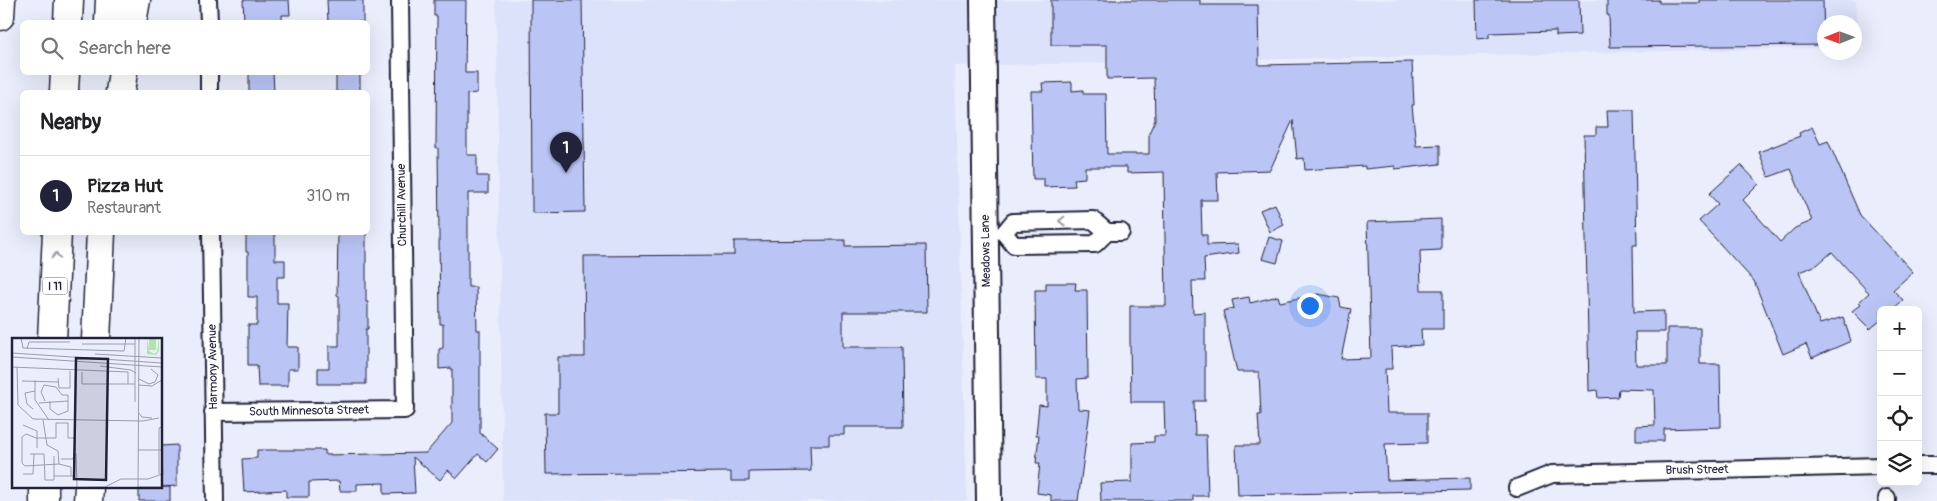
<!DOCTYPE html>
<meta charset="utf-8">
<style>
body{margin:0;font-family:Pangolin,sans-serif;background:#f6f6f6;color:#202124}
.controls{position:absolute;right:15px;bottom:15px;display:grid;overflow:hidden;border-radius:8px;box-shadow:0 5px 20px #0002}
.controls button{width:45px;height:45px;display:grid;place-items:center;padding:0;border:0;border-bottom:1px solid #e0e0e0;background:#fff;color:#202124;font:25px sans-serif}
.compass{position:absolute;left:1817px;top:15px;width:45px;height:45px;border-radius:50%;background:#fff;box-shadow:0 5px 20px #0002;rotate:269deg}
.you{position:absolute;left:1309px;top:305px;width:18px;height:18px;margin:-12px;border:4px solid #fff;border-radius:50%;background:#1a73e8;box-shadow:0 0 0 8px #1a73e833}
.badge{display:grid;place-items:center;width:32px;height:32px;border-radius:50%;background:#22223b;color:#fff;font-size:16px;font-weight:700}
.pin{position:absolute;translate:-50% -41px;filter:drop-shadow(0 1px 2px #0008)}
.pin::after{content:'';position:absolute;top:26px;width:18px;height:15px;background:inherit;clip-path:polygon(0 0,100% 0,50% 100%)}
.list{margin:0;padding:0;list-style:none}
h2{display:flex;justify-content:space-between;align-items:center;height:65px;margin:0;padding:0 20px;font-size:21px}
h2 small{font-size:16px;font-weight:400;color:#757577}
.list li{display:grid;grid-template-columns:32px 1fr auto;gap:15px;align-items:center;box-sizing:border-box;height:80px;padding:0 20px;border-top:1px solid #e0e0e0}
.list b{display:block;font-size:19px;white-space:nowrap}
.list p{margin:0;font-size:16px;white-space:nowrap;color:#757577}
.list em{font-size:16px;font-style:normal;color:#757577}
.icon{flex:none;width:28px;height:28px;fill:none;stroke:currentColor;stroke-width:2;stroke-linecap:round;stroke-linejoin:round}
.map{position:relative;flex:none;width:1937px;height:501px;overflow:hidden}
.search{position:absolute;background:#fff;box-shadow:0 5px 20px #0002;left:20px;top:20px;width:350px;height:55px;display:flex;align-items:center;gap:12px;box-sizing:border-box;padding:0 18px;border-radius:8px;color:#757577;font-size:19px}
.panel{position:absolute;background:#fff;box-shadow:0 5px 20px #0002;left:20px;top:90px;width:350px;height:145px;border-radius:8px}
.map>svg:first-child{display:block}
</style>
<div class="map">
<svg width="1937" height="501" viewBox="0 0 1937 501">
<rect width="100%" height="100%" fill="#eaeefc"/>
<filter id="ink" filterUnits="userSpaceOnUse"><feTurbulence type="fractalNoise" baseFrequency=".02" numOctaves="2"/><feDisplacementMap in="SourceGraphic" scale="10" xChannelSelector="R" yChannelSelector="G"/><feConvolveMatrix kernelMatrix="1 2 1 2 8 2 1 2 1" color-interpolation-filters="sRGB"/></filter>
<g filter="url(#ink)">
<path fill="#dce2fa" d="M 496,0 L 1856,0 L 1856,47 L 1855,47 L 1854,22 L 1824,22 L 1824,48 L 955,66 L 967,501 L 503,501 Z"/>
<path fill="#bac5f6" stroke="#22223b" d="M 243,0 L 289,0 L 290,15 L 282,15 L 282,22 L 244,22 Z
M 327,0 L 363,0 L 363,22 L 328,22 Z
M 434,0 L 466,0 L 465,73 L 477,73 L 477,93 L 467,94 L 467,155 L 477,155 L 477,176 L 488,176 L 488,193 L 468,193 L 468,287 L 476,287 L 477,330 L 480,330 L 480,433 L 498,449 L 487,462 L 478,454 L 457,478 L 448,470 L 440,480 L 413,457 L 415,493 L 384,494 L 384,483 L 357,484 L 357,491 L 340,491 L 339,481 L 309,482 L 309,497 L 286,497 L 286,490 L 244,492 L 242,459 L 257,458 L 257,450 L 325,450 L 325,455 L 426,453 L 452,423 L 452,368 L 439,369 L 439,349 L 443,348 L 443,324 L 440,324 L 438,148 L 436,148 L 437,16 L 434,16 Z
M 531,0 L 582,0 L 585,212 L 532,213 Z
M 1051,0 L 1200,0 L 1200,5 L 1258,5 L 1259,65 L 1412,62 L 1414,105 L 1412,105 L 1416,146 L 1440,145 L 1440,164 L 1395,169 L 1395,166 L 1365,169 L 1365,166 L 1305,170 L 1304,158 L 1297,159 L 1293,120 L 1270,170 L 1217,172 L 1218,200 L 1201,200 L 1202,235 L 1207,235 L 1207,245 L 1238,244 L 1239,253 L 1204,258 L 1205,281 L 1192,281 L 1193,313 L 1205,312 L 1205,401 L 1194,401 L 1195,435 L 1206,435 L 1208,496 L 1193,496 L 1193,501 L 1101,501 L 1100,483 L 1132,482 L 1132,443 L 1154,442 L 1154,436 L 1165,436 L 1164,402 L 1131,402 L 1130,340 L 1130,306 L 1166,306 L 1164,172 L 1127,173 L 1127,167 L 1085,167 L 1085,178 L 1074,179 L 1075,186 L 1044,187 L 1044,179 L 1033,179 L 1031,91 L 1043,91 L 1042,83 L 1072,82 L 1072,91 L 1083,90 L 1083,94 L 1106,94 L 1107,154 L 1149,154 L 1149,133 L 1155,120 L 1154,78 L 1107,79 L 1107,45 L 1051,45 Z
M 1476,0 L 1579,0 L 1580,35 L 1556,36 L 1556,31 L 1489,33 L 1489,38 L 1477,39 Z
M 1607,0 L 1659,0 L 1659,3 L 1699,3 L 1699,0 L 1823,0 L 1824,45 L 1610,47 L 1609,15 L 1607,15 Z
M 249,72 L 273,72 L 274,92 L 249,92 Z
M 336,72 L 360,72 L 360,92 L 336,92 Z
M 1607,110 L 1634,110 L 1637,245 L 1633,245 L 1634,312 L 1664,311 L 1664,332 L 1635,332 L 1636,365 L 1667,365 L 1667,328 L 1700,328 L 1700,364 L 1720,364 L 1721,427 L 1664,429 L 1664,441 L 1636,441 L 1636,426 L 1655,425 L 1654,390 L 1619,389 L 1618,397 L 1598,398 L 1597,390 L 1589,391 L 1584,135 L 1596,135 L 1596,127 L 1608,127 Z
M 1812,127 L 1820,144 L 1828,141 L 1860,215 L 1913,272 L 1893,290 L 1903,300 L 1892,310 L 1881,310 L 1881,320 L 1870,329 L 1852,311 L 1861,304 L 1859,302 L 1869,293 L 1832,252 L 1817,265 L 1799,272 L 1820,324 L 1843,317 L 1851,341 L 1812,358 L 1806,344 L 1783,354 L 1754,281 L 1699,221 L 1718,204 L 1709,194 L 1741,165 L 1759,184 L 1743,200 L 1780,242 L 1795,228 L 1812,221 L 1791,169 L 1769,177 L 1759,152 L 1800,136 L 1799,133 Z
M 1275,204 L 1284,225 L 1270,232 L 1260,210 Z
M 1441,219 L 1441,250 L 1420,251 L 1421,290 L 1443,290 L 1443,329 L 1421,329 L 1422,345 L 1391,347 L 1392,369 L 1385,369 L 1387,413 L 1427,413 L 1427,443 L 1385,444 L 1387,480 L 1470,478 L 1470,490 L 1238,495 L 1236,445 L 1260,445 L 1258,415 L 1261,415 L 1259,372 L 1237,372 L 1223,311 L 1234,308 L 1232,300 L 1249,297 L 1250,303 L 1278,296 L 1280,302 L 1318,294 L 1339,298 L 1341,307 L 1351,309 L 1341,359 L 1371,358 L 1367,222 Z
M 251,232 L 275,232 L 275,260 L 285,260 L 285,277 L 277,277 L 277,303 L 288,303 L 287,347 L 298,347 L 298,369 L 288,369 L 288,386 L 258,386 L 257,365 L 248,365 L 248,325 L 257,325 L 257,297 L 248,297 L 248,252 L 246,252 L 246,233 Z
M 338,232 L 366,232 L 366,302 L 368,302 L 368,329 L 366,329 L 366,384 L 318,384 L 318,368 L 329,368 L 329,346 L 339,346 L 339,296 L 337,295 Z
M 1269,237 L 1283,241 L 1277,263 L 1262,259 Z
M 845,240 L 845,246 L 926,245 L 927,312 L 843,312 L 843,347 L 902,347 L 903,427 L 844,427 L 844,435 L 829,435 L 829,445 L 810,445 L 811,471 L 749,472 L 749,481 L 731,481 L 731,472 L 546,474 L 545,413 L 558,413 L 558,357 L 585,357 L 584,256 L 734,255 L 734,241 Z
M 1046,283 L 1076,283 L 1075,290 L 1087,290 L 1088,378 L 1077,379 L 1078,409 L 1090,410 L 1078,501 L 1051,501 L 1051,495 L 1037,493 L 1040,463 L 1036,463 L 1039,435 L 1036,435 L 1039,405 L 1047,406 L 1047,379 L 1036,379 L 1035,290 L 1046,290 Z
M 177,445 L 177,486 L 161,487 L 161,446 Z
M 139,487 L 170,487 L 170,501 L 139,501 Z"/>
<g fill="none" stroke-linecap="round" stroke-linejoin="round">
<g stroke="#22223b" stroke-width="20">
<path id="street" d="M 208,0 L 209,22
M 209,72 L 209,92
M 211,232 L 215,501
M 1004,233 L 1013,222 L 1093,220 L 1107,232 L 1121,232
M 1004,233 L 1014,245 L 1095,244 L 1107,232
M 213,412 L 405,410 L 400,0
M 1918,465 L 1937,465
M 1517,488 L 1552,474 L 1881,466
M 1887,498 L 1887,501"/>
</g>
<g stroke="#22223b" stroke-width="28">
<path id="secondary" d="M 983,0 L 989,501"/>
</g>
<g stroke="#22223b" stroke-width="31">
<path id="highway" d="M 0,16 L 1,0
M 68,22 L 69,0
M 109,22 L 110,0
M 132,22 L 136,0
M 64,92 L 65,72
M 120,92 L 123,72
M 52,340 L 57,232
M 96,340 L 101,232
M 44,501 L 44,487
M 88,501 L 89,487"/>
</g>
<use href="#street" stroke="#fff" stroke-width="16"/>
<use href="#secondary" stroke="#fff" stroke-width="24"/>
<use href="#highway" stroke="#fff" stroke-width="28"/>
</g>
<defs><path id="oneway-chevron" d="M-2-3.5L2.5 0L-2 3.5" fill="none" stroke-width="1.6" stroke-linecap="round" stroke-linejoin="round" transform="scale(1.25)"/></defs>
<g stroke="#9c9ca7">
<use href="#oneway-chevron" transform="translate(1062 221) rotate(179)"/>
<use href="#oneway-chevron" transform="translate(56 256) rotate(-87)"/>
</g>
</g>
<g text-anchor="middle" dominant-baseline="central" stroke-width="4" stroke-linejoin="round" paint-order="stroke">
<rect fill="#fff" stroke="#646476" stroke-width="1" x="42.5" y="277.5" width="25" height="17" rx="4"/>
<g font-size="11" font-weight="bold" fill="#22223b">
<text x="55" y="286">I 11</text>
</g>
<g font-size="12" fill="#22223b" stroke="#fff">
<text transform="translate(402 205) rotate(-91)">Churchill Avenue</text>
<text transform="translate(986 251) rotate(-91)">Meadows Lane</text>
<text transform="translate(213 367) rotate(-91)">Harmony Avenue</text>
<text transform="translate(309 411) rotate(-1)">South Minnesota Street</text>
<text transform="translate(1697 470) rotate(-1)">Brush Street</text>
</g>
</g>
<g transform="translate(12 338)">
<rect width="150" height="150" fill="#eaeefc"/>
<path d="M 135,0 L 137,11 L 137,0 L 144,0 L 144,12 L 136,12 L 142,16 L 145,14 L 147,0 L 147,13 L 144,17 L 135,16 Z" fill="#b1e4a5"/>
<path fill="none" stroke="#9a9caf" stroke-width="1" d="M 9,0 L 11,10 L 112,13 L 114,0M 70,6 L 123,6M 15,11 L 17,4 L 58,4M 0,15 L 150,25M 83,16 L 150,20M 0,19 L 150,29M 88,28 L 119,32 L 124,35M 0,29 L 116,34 L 116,46M 5,29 L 6,67 L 21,81 L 131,83 L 147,80M 70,34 L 70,46 L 123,46M 46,40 L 47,50 L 58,50 L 58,33M 127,41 L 137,46 L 143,44 L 146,37 L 139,31M 23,42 L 23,62 L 37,82M 10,43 L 47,44M 127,47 L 140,48 L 150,42M 33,63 L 29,54 L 32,47 L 44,49 L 50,57 L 56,57 L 56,73 L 46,77 L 38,71 L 38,63M 123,64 L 123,0M 27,65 L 56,63M 21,71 L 15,66 L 13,55 L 23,53M 126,74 L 130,79 L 140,80M 31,82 L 35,107 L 46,113 L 47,126M 11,87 L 25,93 L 25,110M 126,112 L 150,112M 64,115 L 65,149M 18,116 L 32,116 L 33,142 L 42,142 L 42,118M 47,126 L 13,128 L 10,125 L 10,99 L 14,96 L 24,100 L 44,100 L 44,85 L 56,85 L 56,100 L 63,100 L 63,111 L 61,121 L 49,121M 47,126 L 59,129 L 59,138M 11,136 L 21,136 L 22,116M 147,136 L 147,90 L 150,89M 42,138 L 63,138M 126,149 L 150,149M 0,150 L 93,149 L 109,141 L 136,141 L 150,136M 126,150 L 127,0"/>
<path fill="#22223b" fill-opacity="0.15" stroke="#22223b" stroke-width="2.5" d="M 64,20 L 96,21 L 94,142 L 62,141 Z"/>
<rect width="150" height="150" fill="none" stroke="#22223b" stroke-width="2.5"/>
</g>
</svg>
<div class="controls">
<button>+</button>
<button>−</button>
<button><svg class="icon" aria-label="locate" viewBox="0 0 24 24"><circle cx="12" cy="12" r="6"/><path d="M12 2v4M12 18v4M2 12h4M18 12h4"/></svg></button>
<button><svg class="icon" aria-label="layers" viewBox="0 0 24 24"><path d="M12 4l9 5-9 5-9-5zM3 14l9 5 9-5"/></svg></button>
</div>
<svg class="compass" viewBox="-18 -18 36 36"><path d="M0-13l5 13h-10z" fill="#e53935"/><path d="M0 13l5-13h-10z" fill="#757577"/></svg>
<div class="you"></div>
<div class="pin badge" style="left:566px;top:173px">1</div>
<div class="search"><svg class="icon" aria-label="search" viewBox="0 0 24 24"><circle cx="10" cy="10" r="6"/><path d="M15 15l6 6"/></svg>Search here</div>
<section class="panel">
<h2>Nearby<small></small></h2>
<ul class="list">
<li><span class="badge">1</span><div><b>Pizza Hut</b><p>Restaurant</p></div><em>310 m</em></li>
</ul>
</section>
</div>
